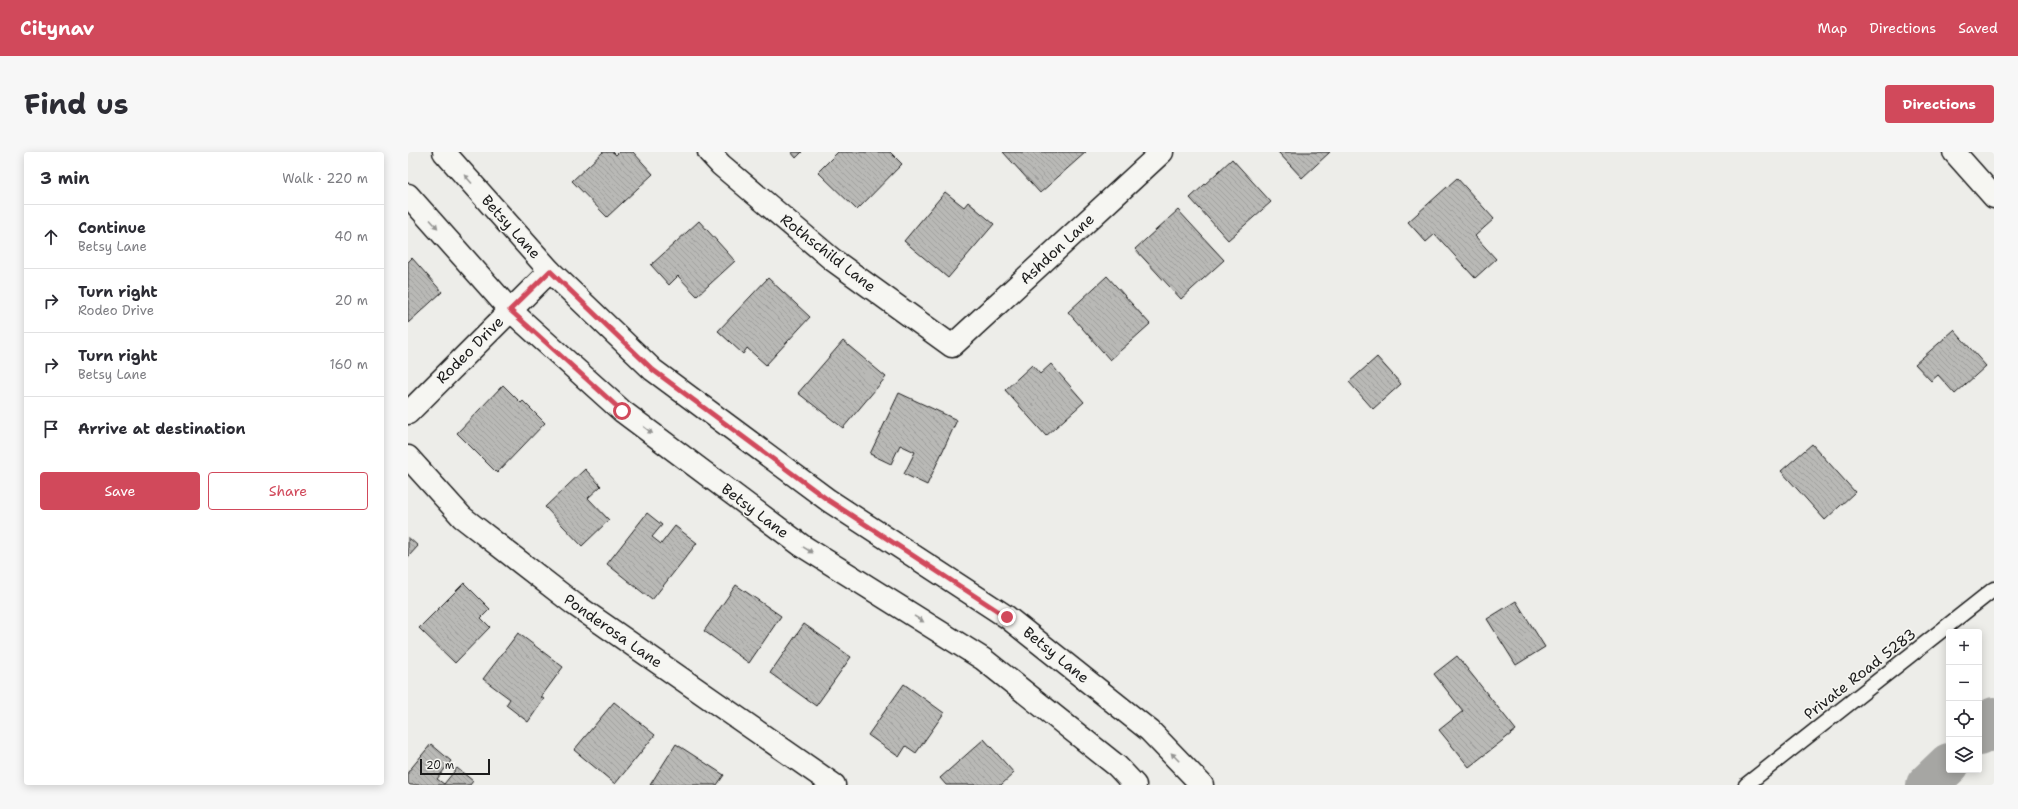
<!DOCTYPE html>
<meta charset="utf-8">
<style>
body{margin:0;font-family:"Shantell Sans",sans-serif;background:#f7f7f7;color:#2b2b33}
.controls{position:absolute;right:12px;bottom:12px;display:grid;overflow:hidden;border-radius:4px;box-shadow:0 2px 10px #0003}
.controls button{width:36px;height:36px;display:grid;place-items:center;padding:0;border:0;border-bottom:1px solid #e1e1e2;background:#fff;color:#2b2b33;font:20px sans-serif}
.scale{position:absolute;left:12px;bottom:10px;width:70px;box-sizing:border-box;padding-left:4px;border:2px solid #1c1c1c;border-top:0;font-size:11px;line-height:14px;white-space:nowrap;color:#1c1c1c;-webkit-text-stroke:3px #f6f6f2;paint-order:stroke}
.stop{position:absolute;width:12px;height:12px;margin:-9px;border:3px solid #d1495b;border-radius:50%;background:#fff}
.stop.end{background:#d1495b;border-color:#fff;box-shadow:0 1px 4px #0008}
.list{margin:0;padding:0;list-style:none}
h2{display:flex;justify-content:space-between;align-items:center;height:52px;margin:0;padding:0 16px;font-size:17px}
h2 small{font-size:13px;font-weight:400;color:#7c7c81}
.list li{display:grid;grid-template-columns:26px 1fr auto;gap:12px;align-items:center;box-sizing:border-box;height:64px;padding:0 16px;border-top:1px solid #e1e1e2}
.list b{display:block;font-size:15px;white-space:nowrap}
.list p{margin:0;font-size:13px;white-space:nowrap;color:#7c7c81}
.list em{font-size:13px;font-style:normal;color:#7c7c81}
.actions{display:flex;gap:8px;padding:12px 16px}
.actions a{flex:1;padding:9px 0;border:1px solid #d1495b;border-radius:4px;text-align:center;font-size:14px;color:#d1495b}
.actions .main{background:#d1495b;color:#fff}
.icon{flex:none;width:22px;height:22px;fill:none;stroke:currentColor;stroke-width:2;stroke-linecap:round;stroke-linejoin:round}
.map{position:relative;flex:none;width:1586px;height:633px;overflow:hidden;border-radius:4px}
header{display:flex;align-items:center;gap:24px;box-sizing:border-box;height:56px;padding:0 20px;background:#d1495b;color:#fff}
header strong{font-size:19px}
nav{display:flex;gap:22px;margin-inline-start:auto;font-size:14px}
.intro{display:flex;align-items:center;justify-content:space-between;box-sizing:border-box;height:96px;padding:0 24px}
h1{margin:0;font-size:28px}
.button{padding:10px 18px;border-radius:4px;background:#d1495b;color:#fff;font-size:14px;font-weight:700}
main{display:flex;gap:24px;padding:0 24px}
aside{flex:1;background:#fff;border-radius:4px;box-shadow:0 2px 10px #0003}
.map>svg:first-child{display:block}
</style>
<header>
<strong>Citynav</strong>
<nav><a>Map</a><a>Directions</a><a>Saved</a></nav>
</header>
<div class="intro"><h1>Find us</h1><a class="button">Directions</a></div>
<main>
<aside>
<h2>3 min<small>Walk · 220 m</small></h2>
<ul class="list">
<li><svg class="icon" aria-label="ahead" viewBox="0 0 24 24"><path d="M12 20V5M6 11l6-6 6 6"/></svg><div><b>Continue</b><p>Betsy Lane</p></div><em>40 m</em></li>
<li><svg class="icon" aria-label="right" viewBox="0 0 24 24"><path d="M7 20v-9h11M14 6l5 5-5 5"/></svg><div><b>Turn right</b><p>Rodeo Drive</p></div><em>20 m</em></li>
<li><svg class="icon" aria-label="right" viewBox="0 0 24 24"><path d="M7 20v-9h11M14 6l5 5-5 5"/></svg><div><b>Turn right</b><p>Betsy Lane</p></div><em>160 m</em></li>
<li><svg class="icon" aria-label="arrive" viewBox="0 0 24 24"><path d="M6 21V4h12l-3 4 3 4H6"/></svg><div><b>Arrive at destination</b></div></li>
</ul>
<div class="actions"><a class="main">Save</a><a>Share</a></div>
</aside>
<div class="map">
<svg width="1586" height="633" viewBox="0 0 1586 633">
<defs>
<pattern id="building-back-hatch" width="6" height="6" patternUnits="userSpaceOnUse"><rect width="6" height="6" fill="#b9b9b6"/><path d="M-1 5l2 2M0 0l6 6M5-1l2 2" fill="none" stroke="#9e9e9c"/></pattern>
</defs>
<rect width="100%" height="100%" fill="#edede9"/>
<filter id="ink" filterUnits="userSpaceOnUse"><feTurbulence type="fractalNoise" baseFrequency=".025" numOctaves="2"/><feDisplacementMap in="SourceGraphic" scale="8" xChannelSelector="R" yChannelSelector="G"/><feConvolveMatrix kernelMatrix="1 2 1 2 8 2 1 2 1" color-interpolation-filters="sRGB"/></filter>
<g filter="url(#ink)">
<g fill="none" stroke-linecap="round" stroke-linejoin="round">
<path stroke="#a6a6a3" stroke-width="42" d="M 1571,583 L 1586,566
M 1519,633 L 1541,612"/>
</g>
<path fill="url(#building-back-hatch)" stroke="#1c1c1c" d="M 195,0 L 205,0 L 208,3 L 211,0 L 225,0 L 245,22 L 199,65 L 164,29 Z
M 383,0 L 394,0 L 388,6 Z
M 430,0 L 482,0 L 494,12 L 449,58 L 410,20 Z
M 595,0 L 678,0 L 632,41 Z
M 870,0 L 922,0 L 894,26 Z
M 824,7 L 863,50 L 820,88 L 782,46 Z
M 1049,26 L 1086,67 L 1067,84 L 1088,107 L 1067,126 L 1027,82 L 1018,90 L 1000,70 Z
M 537,40 L 556,55 L 560,50 L 586,72 L 540,126 L 496,89 Z
M 770,58 L 816,108 L 773,147 L 727,97 Z
M 291,69 L 327,109 L 289,144 L 270,124 L 261,133 L 243,113 Z
M 4,106 L 34,140 L 0,171 L 0,110 Z
M 699,124 L 742,172 L 702,208 L 660,160 Z
M 360,126 L 402,165 L 358,213 L 339,196 L 335,202 L 310,179 Z
M 1546,178 L 1578,214 L 1547,242 L 1530,223 L 1523,229 L 1507,212 Z
M 435,189 L 478,225 L 435,276 L 390,241 Z
M 969,205 L 993,232 L 965,257 L 941,230 Z
M 643,212 L 676,250 L 638,284 L 597,238 L 624,213 L 632,222 Z
M 95,233 L 113,251 L 115,249 L 137,271 L 89,321 L 49,281 Z
M 491,241 L 549,268 L 519,333 L 496,322 L 507,300 L 492,293 L 483,312 L 462,302 Z
M 1404,292 L 1447,340 L 1417,368 L 1373,319 Z
M 177,317 L 193,334 L 180,346 L 201,368 L 174,394 L 137,355 Z
M 239,361 L 254,373 L 244,385 L 253,392 L 267,374 L 289,391 L 244,448 L 199,412 Z
M 0,385 L 10,394 L 0,405 Z
M 56,431 L 82,457 L 73,466 L 82,475 L 47,511 L 11,476 Z
M 328,433 L 373,464 L 341,511 L 296,479 Z
M 1108,449 L 1137,495 L 1108,513 L 1079,467 Z
M 396,472 L 443,505 L 408,554 L 362,521 Z
M 110,481 L 155,515 L 133,545 L 136,547 L 120,570 L 98,553 L 102,547 L 75,527 Z
M 1049,504 L 1108,578 L 1061,615 L 1031,578 L 1055,559 L 1026,522 Z
M 496,532 L 536,561 L 508,601 L 498,594 L 491,605 L 460,583 Z
M 206,550 L 247,583 L 207,632 L 166,598 Z
M 576,587 L 606,621 L 593,633 L 538,633 L 532,626 Z
M 23,592 L 43,609 L 29,627 L 36,632 L 49,616 L 65,629 L 62,633 L 0,633 L 0,620 Z
M 268,592 L 316,623 L 309,633 L 242,633 Z"/>
<g fill="none" stroke-linecap="round" stroke-linejoin="round">
<g stroke="#1c1c1c" stroke-width="17">
<path id="service" d="M 1338,633 L 1586,437"/>
</g>
<g stroke="#1c1c1c" stroke-width="25">
<path id="minor" d="M 301,0 L 313,13 L 425,108 L 544,194 L 754,0
M 0,305 L 54,365 L 166,452 L 426,633"/>
</g>
<g stroke="#1c1c1c" stroke-width="25">
<path id="tertiary" d="M 1546,0 L 1586,45
M 0,261 L 142,119"/>
</g>
<g stroke="#1c1c1c" stroke-width="25">
<path id="secondary" d="M 36,0 L 142,119 L 245,218 L 420,348 L 599,465 L 742,579 L 794,633
M 0,43 L 102,158 L 214,259 L 393,393 L 575,507 L 709,614 L 727,633"/>
</g>
<use href="#service" stroke="#f6f6f2" stroke-width="14"/>
<use href="#minor" stroke="#f6f6f2" stroke-width="22"/>
<use href="#tertiary" stroke="#f6f6f2" stroke-width="22"/>
<use href="#secondary" stroke="#f6f6f2" stroke-width="22"/>
</g>
<defs><path id="oneway-solid" d="M-6-.8H1V-3.2L6.5 0L1 3.2V.8H-6Z"/></defs>
<g fill="#949492">
<use href="#oneway-solid" transform="translate(60 27) rotate(-132)"/>
<use href="#oneway-solid" transform="translate(26 72) rotate(48)"/>
<use href="#oneway-solid" transform="translate(240 278) rotate(37)"/>
<use href="#oneway-solid" transform="translate(400 398) rotate(32)"/>
<use href="#oneway-solid" transform="translate(511 467) rotate(32)"/>
<use href="#oneway-solid" transform="translate(767 605) rotate(-134)"/>
</g>
</g>
<g fill="none" stroke-linecap="round" stroke-linejoin="round" filter="url(#ink)">
<path stroke="#d1495b" stroke-width="5" d="M 214,259 L 102,158 L 142,119 L 245,218 L 420,348 L 599,465"/>
</g>
<g text-anchor="middle" dominant-baseline="central" stroke-width="3" stroke-linejoin="round" paint-order="stroke">
<g font-size="15" fill="#1c1c1c" stroke="#f6f6f2">
<text transform="translate(103 75) rotate(48)">Betsy Lane</text>
<text transform="translate(649 97) rotate(-43)">Ashdon Lane</text>
<text transform="translate(420 101) rotate(38)">Rothschild Lane</text>
<text transform="translate(62 198) rotate(-45)">Rodeo Drive</text>
<text transform="translate(347 359) rotate(37)">Betsy Lane</text>
<text transform="translate(205 479) rotate(35)">Ponderosa Lane</text>
<text transform="translate(648 503) rotate(39)">Betsy Lane</text>
<text transform="translate(1452 522) rotate(-38)">Private Road 5283</text>
</g>
</g>
</svg>
<div class="controls">
<button>+</button>
<button>−</button>
<button><svg class="icon" aria-label="locate" viewBox="0 0 24 24"><circle cx="12" cy="12" r="6"/><path d="M12 2v4M12 18v4M2 12h4M18 12h4"/></svg></button>
<button><svg class="icon" aria-label="layers" viewBox="0 0 24 24"><path d="M12 4l9 5-9 5-9-5zM3 14l9 5 9-5"/></svg></button>
</div>
<div class="scale">20 m</div>
<div class="stop" style="left:214px;top:259px"></div>
<div class="stop end" style="left:599px;top:465px"></div>
</div>
</main>
